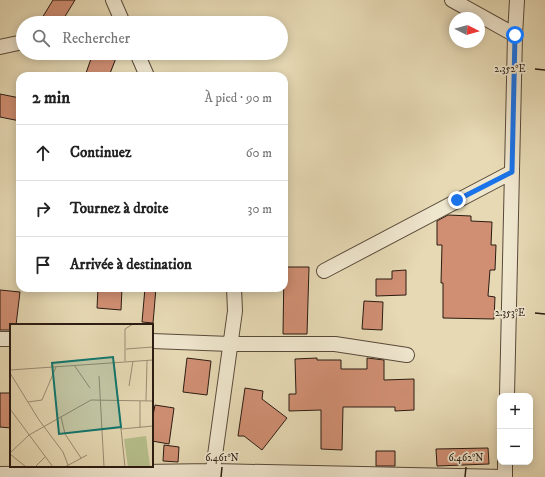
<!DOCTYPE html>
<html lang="fr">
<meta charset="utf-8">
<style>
body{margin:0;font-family:"IM FELL DW Pica",serif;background:#f2f2f2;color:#222}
.controls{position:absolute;right:12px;bottom:12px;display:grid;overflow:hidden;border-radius:8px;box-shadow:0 2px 10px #0003}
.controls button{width:36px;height:36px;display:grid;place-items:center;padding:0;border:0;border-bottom:1px solid #e0e0e0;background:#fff;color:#222;font:20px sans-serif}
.compass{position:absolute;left:449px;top:12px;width:36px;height:36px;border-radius:50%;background:#fff;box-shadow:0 2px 10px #0003;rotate:96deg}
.stop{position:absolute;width:12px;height:12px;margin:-9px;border:3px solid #1a73e8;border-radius:50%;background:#fff}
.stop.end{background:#1a73e8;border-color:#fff;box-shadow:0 1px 4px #0008}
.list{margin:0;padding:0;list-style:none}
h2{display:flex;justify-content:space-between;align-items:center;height:52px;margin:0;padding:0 16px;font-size:17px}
h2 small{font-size:13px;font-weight:400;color:#767676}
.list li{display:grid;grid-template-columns:26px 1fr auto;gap:12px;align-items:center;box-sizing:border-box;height:56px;padding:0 16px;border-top:1px solid #e0e0e0}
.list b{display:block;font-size:15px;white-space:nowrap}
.list em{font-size:13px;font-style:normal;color:#767676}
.icon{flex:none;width:22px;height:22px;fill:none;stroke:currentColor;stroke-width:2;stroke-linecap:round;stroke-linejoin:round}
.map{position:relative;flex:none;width:545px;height:477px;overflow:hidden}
.search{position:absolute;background:#fff;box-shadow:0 2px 10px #0003;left:16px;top:16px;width:272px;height:44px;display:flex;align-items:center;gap:10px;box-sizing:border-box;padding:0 14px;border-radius:22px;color:#767676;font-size:15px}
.panel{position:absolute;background:#fff;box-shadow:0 2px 10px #0003;left:16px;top:72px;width:272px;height:220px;border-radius:12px}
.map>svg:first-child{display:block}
</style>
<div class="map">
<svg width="545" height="477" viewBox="0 0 545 477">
<rect width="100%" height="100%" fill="#e6d9b4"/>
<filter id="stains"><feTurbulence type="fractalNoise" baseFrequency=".005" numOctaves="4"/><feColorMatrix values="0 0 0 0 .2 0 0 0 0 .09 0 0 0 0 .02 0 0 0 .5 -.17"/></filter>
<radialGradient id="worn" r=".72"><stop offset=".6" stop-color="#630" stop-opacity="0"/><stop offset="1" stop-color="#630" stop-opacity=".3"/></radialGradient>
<path fill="#d08f73" stroke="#2a1b12" d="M 53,0 L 75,0 L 61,23 L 39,23 Z
M 93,53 L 118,53 L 109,76 L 85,76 Z
M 0,94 L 20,98 L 20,121 L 0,117 Z
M 448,215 L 471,216 L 471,221 L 492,222 L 491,245 L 496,245 L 495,270 L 490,270 L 488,296 L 495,297 L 494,319 L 443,318 L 443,283 L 441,283 L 442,245 L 437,245 L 437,221 Z
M 284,267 L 309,267 L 307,334 L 283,334 Z
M 406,270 L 406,295 L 376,296 L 376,279 L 392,279 L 392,271 Z
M 98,288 L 122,288 L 121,310 L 97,308 Z
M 145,288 L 156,288 L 153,323 L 142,322 Z
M 0,290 L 20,292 L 16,325 L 11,325 L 11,330 L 0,330 Z
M 364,301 L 383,302 L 382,330 L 362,329 Z
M 187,358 L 211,361 L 207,395 L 183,392 Z
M 317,358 L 317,360 L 341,360 L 341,369 L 367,369 L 367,358 L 384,360 L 384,380 L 414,379 L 414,410 L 395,411 L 395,407 L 343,407 L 342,450 L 321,449 L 321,410 L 289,411 L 289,394 L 296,394 L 295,359 Z
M 245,388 L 263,391 L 262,399 L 287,418 L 262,450 L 244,436 L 238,436 Z
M 0,393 L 11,393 L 11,428 L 0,427 Z
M 155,405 L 174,408 L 169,444 L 152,441 L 152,421 Z
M 164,445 L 179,447 L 178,462 L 163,461 Z
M 488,448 L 489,464 L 437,466 L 436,449 Z
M 376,451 L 395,451 L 395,466 L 376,466 Z"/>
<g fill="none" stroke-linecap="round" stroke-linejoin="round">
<g stroke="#594a3a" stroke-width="16">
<path id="minor" d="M 113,0 L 123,23
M 452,0 L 515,35
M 0,47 L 23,42
M 137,53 L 147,76
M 324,271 L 512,172
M 0,339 L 11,339
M 152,341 L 230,344 L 335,344 L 407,355
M 507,396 L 515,35 L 517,0
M 0,474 L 213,471 L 505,477
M 212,477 L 235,311 L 234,288
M 505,477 L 505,462"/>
</g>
<use href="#minor" stroke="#efe6ce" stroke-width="14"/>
</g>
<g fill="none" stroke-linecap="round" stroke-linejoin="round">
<path stroke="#1a73e8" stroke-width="5" d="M 457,200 L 512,172 L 515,35"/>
</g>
<path fill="none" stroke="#2a1b12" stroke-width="1.5" d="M 535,69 L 545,70M 535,313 L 545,314M 221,477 L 222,467M 465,477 L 466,467"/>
<g transform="translate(10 324)">
<rect width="143" height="143" fill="#e6d9b4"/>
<path d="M 136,112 L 140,142 L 118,143 L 114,115 Z" fill="#b6bf8c"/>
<path fill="none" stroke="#9b8d73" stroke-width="1" d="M 116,25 L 143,23M 115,37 L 115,5 L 123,0M 104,38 L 115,143M 64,41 L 80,64M 0,46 L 143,36M 0,49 L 29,96 L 53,128 L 58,141M 89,52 L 94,143M 119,62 L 123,37M 136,77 L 137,37M 18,78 L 32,76 L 46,43M 0,85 L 43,143M 51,93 L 55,110 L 71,134M 130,104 L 130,77M 111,105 L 143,102M 0,129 L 19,111 L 81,76 L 143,77M 0,130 L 16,143M 25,143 L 35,133M 55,143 L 77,131"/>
<path fill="#0f766e" fill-opacity="0.15" stroke="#0f766e" stroke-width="2" d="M 103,33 L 111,103 L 49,110 L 42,39 Z"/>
<rect width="143" height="143" fill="none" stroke="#2a1b12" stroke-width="2"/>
</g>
<g font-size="10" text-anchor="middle" fill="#2a1b12" stroke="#efe6ce" stroke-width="3.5" stroke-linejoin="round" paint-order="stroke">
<text x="510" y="72">2.352°E</text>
<text x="510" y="316">2.353°E</text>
<text x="222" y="461">6.461°N</text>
<text x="466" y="461">6.462°N</text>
</g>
<rect width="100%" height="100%" filter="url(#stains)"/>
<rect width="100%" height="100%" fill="url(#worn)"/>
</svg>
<div class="controls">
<button>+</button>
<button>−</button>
</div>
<svg class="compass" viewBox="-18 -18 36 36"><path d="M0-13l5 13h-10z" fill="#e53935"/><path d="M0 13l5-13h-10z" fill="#767676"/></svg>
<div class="stop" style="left:515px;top:35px"></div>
<div class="stop end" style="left:457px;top:200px"></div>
<div class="search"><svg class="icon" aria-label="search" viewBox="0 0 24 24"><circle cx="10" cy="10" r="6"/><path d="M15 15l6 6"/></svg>Rechercher</div>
<section class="panel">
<h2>2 min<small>À pied · 90 m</small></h2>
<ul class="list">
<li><svg class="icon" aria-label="ahead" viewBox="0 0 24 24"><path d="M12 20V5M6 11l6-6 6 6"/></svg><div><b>Continuez</b></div><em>60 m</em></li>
<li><svg class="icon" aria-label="right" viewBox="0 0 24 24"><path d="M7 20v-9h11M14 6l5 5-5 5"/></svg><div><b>Tournez à droite</b></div><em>30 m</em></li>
<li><svg class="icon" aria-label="arrive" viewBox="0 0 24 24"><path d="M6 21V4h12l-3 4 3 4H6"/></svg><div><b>Arrivée à destination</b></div></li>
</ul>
</section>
</div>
